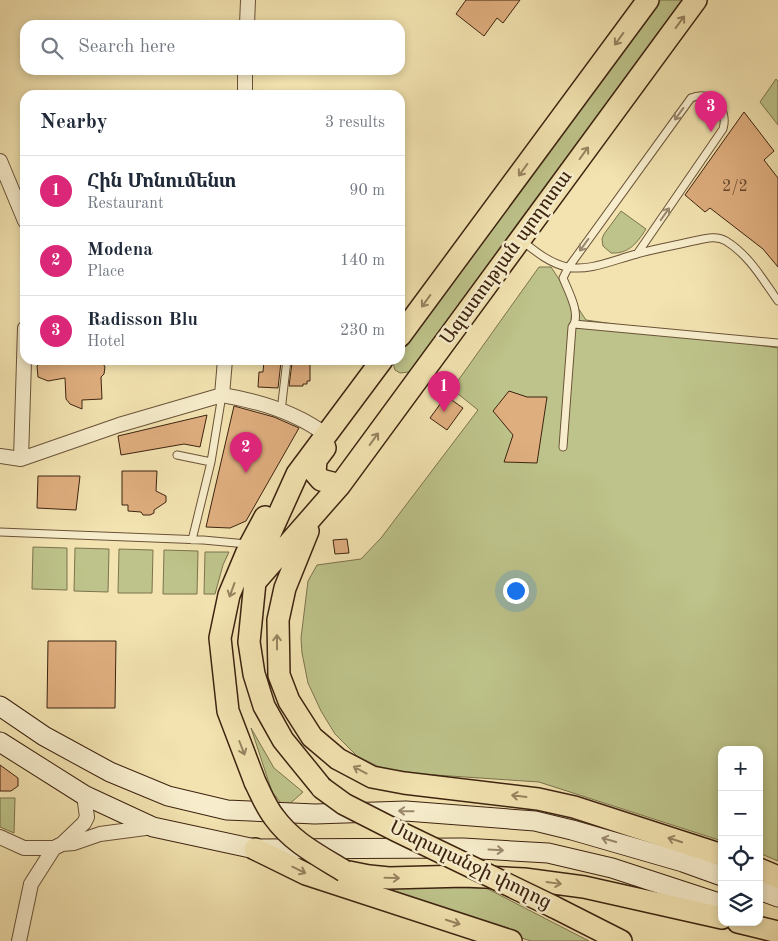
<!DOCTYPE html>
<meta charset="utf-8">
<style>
body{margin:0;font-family:"Old Standard TT","Noto Serif Armenian",serif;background:#f2f2f3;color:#1f2937}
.controls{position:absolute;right:15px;bottom:15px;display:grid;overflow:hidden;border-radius:10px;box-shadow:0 2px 8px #0003}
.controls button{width:45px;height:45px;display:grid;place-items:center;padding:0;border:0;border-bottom:1px solid #e0e1e3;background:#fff;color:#1f2937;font:25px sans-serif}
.you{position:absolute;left:515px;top:590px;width:18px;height:18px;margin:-12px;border:4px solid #fff;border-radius:50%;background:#1a73e8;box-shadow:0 0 0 8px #1a73e833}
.badge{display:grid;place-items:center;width:32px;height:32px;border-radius:50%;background:#db2777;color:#fff;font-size:16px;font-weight:700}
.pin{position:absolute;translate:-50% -41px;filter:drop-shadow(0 1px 2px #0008)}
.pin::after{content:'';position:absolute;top:26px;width:18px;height:15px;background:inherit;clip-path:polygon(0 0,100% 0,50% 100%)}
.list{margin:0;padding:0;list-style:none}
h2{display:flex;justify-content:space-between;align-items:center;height:65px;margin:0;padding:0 20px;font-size:21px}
h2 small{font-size:16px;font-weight:400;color:#747a83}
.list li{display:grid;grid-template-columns:32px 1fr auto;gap:15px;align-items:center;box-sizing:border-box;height:70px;padding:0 20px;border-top:1px solid #e0e1e3}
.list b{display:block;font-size:19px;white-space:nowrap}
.list p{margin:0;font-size:16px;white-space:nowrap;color:#747a83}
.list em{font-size:16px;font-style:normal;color:#747a83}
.icon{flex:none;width:28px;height:28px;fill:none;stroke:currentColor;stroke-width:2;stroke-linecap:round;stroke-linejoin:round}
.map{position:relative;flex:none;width:778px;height:941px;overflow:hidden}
.search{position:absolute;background:#fff;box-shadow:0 2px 8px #0003;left:20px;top:20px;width:385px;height:55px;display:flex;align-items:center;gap:12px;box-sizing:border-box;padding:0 18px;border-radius:15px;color:#747a83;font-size:19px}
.panel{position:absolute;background:#fff;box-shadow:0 2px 8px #0003;left:20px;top:90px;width:385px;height:275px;border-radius:15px}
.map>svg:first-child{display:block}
</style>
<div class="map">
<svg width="778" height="941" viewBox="0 0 778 941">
<rect width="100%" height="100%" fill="#f2e3b0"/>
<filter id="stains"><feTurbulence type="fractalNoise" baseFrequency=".004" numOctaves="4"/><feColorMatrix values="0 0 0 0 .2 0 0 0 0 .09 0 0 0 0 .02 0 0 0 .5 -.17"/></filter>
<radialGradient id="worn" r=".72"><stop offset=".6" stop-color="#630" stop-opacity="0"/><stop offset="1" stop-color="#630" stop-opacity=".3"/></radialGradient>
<path fill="#bdc38a" stroke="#7d734d" d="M 660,0 L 682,0 L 409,372 L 400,373 L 395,370 L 393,363 L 395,360 L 400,360 L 400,353 Z
M 776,79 L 778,81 L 778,125 L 760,102 Z
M 621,211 L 646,229 C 637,243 629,254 611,253 L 603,246 L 602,239 L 604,234 Z
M 539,267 L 551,267 L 586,320 L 778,348 L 778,861 L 759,853 L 759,750 L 722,750 L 722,841 L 539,782 L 406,773 L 379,767 L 357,756 L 335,734 L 321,711 L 308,683 L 302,653 L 301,638 L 308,581 L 317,565 L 361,559 L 381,538 L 478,410 L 452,389 Z
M 33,547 L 67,548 L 67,590 L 32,589 Z
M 75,548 L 109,549 L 108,592 L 74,591 Z
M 119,549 L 153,550 L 152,593 L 118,593 Z
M 164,550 L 198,551 L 197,594 L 163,594 Z
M 205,552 L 229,552 L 223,565 L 215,594 L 204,594 Z
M 251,728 L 274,768 L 303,792 L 285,808 L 272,792 Z
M 0,798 L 15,798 L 14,833 L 0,827 Z
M 389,887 L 486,888 L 589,941 L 531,941 L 375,891 Z"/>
<path fill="#dfae7f" stroke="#3d2310" d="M 466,0 L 520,0 L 503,23 L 497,18 L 484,36 L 456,14 Z
M 744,112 L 774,151 L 764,160 L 778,178 L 778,267 L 763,249 L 710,208 L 705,212 L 685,195 Z
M 43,360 L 51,360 L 64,364 L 64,360 L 101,360 L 105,367 L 104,374 L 101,377 L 102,399 L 82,400 L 82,409 L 70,404 L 66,399 L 65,378 L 48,381 L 38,377 L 37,366 Z
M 299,360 L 310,360 L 310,381 L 307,381 L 307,384 L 303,384 L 303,386 L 289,386 L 292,363 L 296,363 Z
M 264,361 L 281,362 L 278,388 L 258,387 L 259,372 L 263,372 Z
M 509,391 L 527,397 L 547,397 L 537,463 L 504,462 L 513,435 L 493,411 Z
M 446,396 L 463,408 L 447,430 L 430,418 Z
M 234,406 L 274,417 L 299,428 L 246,521 L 230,528 L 206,527 Z
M 207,415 L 200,447 L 184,444 L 121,455 L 118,436 Z
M 122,471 L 157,471 L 156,491 L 166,496 L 166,502 L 154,510 L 154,513 L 150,515 L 143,515 L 141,512 L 128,511 L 128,505 L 122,505 Z
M 38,476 L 80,476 L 76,510 L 37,508 Z
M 347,539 L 349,553 L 335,554 L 333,540 Z
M 48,641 L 116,641 L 115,708 L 47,708 Z
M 0,765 L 18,778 L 18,786 L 11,791 L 0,791 Z"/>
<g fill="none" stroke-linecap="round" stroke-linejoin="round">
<g stroke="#6a5338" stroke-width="9">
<path id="lane" d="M 521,240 C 535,251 549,263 567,267 C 589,272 616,259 637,254 C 654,249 672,246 689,242 C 701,240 715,234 726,241 C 749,255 763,280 778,301
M 574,324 L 778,343
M 281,411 L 287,360
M 563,447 L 572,327 C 582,315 568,291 563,278 L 568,268 L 691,98 C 712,89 729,109 723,129 L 637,254
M 177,455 L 211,462
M 0,532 L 203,540 L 247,544
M 192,540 L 211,462 L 222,395"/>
</g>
<g stroke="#6a5338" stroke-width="16">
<path id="street" d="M 247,25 L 248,0
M 245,95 L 245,70
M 0,161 L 25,221
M 222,395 L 225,360
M 0,456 L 21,459 L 119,425 L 222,395 C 258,401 297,413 326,435
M 21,459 L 25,328
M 0,837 L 24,848 L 54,848
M 62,844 L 74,843 L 100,834 L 153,827
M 19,941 L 31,884 L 54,848 L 62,844 L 84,823 L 87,817 L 84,795"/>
</g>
<g stroke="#3d2310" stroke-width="21">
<path id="secondary" d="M 0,706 L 44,736 L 110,772 L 168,796 L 227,810 L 315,814 L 406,811 L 535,821 L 572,830 L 683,862 L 722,876
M 0,742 L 84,795 L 153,827 L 255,849 L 463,848 L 548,853 L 612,868 L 722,904
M 759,890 L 778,897"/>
</g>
<g stroke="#3d2310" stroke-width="24">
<path id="primary" d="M 400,336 L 648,0
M 325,448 L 316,460 L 315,473 L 321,480 L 340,485
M 308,531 L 285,588 L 278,620 L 279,675 L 289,701 L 312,737 L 338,759 L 372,777 L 404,783 L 538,799 L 574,807 L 722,855
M 255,582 L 340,485 L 696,0
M 255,782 L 228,711 L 220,638 L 229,595 L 250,545 L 265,517
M 322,788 L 283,740 L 264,706 L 254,674 L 249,642 L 255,582 L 269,536 L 297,474 L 382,360
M 255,849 L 306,874 L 511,941
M 759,869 L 778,877
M 344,871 L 369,876 L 389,878 L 465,876 L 524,879 L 584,887 L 722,918
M 554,907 L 621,941
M 738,922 L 778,932"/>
</g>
<use href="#lane" stroke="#f7edcc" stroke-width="7"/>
<use href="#street" stroke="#f7edcc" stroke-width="14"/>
<use href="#secondary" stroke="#f7edcc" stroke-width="19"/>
<use href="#primary" stroke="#f2e3b0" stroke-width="21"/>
<g stroke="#3d2310" stroke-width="24" stroke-linecap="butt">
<path id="primary-bridge" d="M 255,782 C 261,794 266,807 274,817 C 292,842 318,855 344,871
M 322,788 L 344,804 L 397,831 L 554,907"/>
</g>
<use href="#primary-bridge" stroke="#f2e3b0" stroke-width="21"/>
</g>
<defs><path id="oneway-shaft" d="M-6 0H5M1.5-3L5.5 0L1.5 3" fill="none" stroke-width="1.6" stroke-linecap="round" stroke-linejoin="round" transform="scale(1.25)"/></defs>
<g stroke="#988360">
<use href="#oneway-shaft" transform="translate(680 22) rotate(-54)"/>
<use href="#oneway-shaft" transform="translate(619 39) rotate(126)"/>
<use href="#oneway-shaft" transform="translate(584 153) rotate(-54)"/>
<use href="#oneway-shaft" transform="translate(523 170) rotate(126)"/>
<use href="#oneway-shaft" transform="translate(426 301) rotate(126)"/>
<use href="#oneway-shaft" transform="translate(374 439) rotate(-54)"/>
<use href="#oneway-shaft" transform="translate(232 590) rotate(110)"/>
<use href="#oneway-shaft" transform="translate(277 642) rotate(-90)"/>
<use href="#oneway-shaft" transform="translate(242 748) rotate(69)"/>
<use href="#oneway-shaft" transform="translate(360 770) rotate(-152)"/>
<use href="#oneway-shaft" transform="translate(519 796) rotate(-173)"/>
<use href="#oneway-shaft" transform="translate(675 840) rotate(-162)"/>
<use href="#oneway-shaft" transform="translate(299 870) rotate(26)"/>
<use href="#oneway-shaft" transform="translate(392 878) rotate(1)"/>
<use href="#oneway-shaft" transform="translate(554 883) rotate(8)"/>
<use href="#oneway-shaft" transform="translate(453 922) rotate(18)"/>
</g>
<g stroke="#9a886e">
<use href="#oneway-shaft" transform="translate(679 114) rotate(126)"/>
<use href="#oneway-shaft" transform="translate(665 214) rotate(-55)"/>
<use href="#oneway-shaft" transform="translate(584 245) rotate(126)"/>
<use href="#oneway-shaft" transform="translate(406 811) rotate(-179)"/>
<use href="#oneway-shaft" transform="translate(609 840) rotate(-164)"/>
<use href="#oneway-shaft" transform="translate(496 850) rotate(3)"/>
</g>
<g text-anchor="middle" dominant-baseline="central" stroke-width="5" stroke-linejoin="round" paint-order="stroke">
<g font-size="16" fill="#66462c">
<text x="735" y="187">2/2</text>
</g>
<g font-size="19" fill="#3d2310" stroke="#f7edcc">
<text transform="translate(507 258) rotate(-54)">Ազատության պողոտա</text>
<text transform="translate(470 866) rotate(26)">Սարալանջի փողոց</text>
</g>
</g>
<rect width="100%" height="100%" filter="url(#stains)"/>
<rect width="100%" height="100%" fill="url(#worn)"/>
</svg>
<div class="controls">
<button>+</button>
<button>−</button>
<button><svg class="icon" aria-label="locate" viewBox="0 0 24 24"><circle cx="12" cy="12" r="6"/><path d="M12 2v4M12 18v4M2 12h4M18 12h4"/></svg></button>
<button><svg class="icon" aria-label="layers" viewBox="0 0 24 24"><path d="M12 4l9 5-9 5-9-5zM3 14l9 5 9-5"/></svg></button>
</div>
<div class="you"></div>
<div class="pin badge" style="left:444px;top:412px">1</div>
<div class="pin badge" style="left:246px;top:473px">2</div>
<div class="pin badge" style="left:711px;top:132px">3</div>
<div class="search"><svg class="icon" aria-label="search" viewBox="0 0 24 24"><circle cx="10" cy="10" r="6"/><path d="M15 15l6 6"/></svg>Search here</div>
<section class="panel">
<h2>Nearby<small>3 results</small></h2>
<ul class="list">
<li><span class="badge">1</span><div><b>Հին Մոնումենտ</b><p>Restaurant</p></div><em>90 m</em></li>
<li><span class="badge">2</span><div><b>Modena</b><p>Place</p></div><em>140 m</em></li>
<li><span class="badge">3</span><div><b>Radisson Blu</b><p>Hotel</p></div><em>230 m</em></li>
</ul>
</section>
</div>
